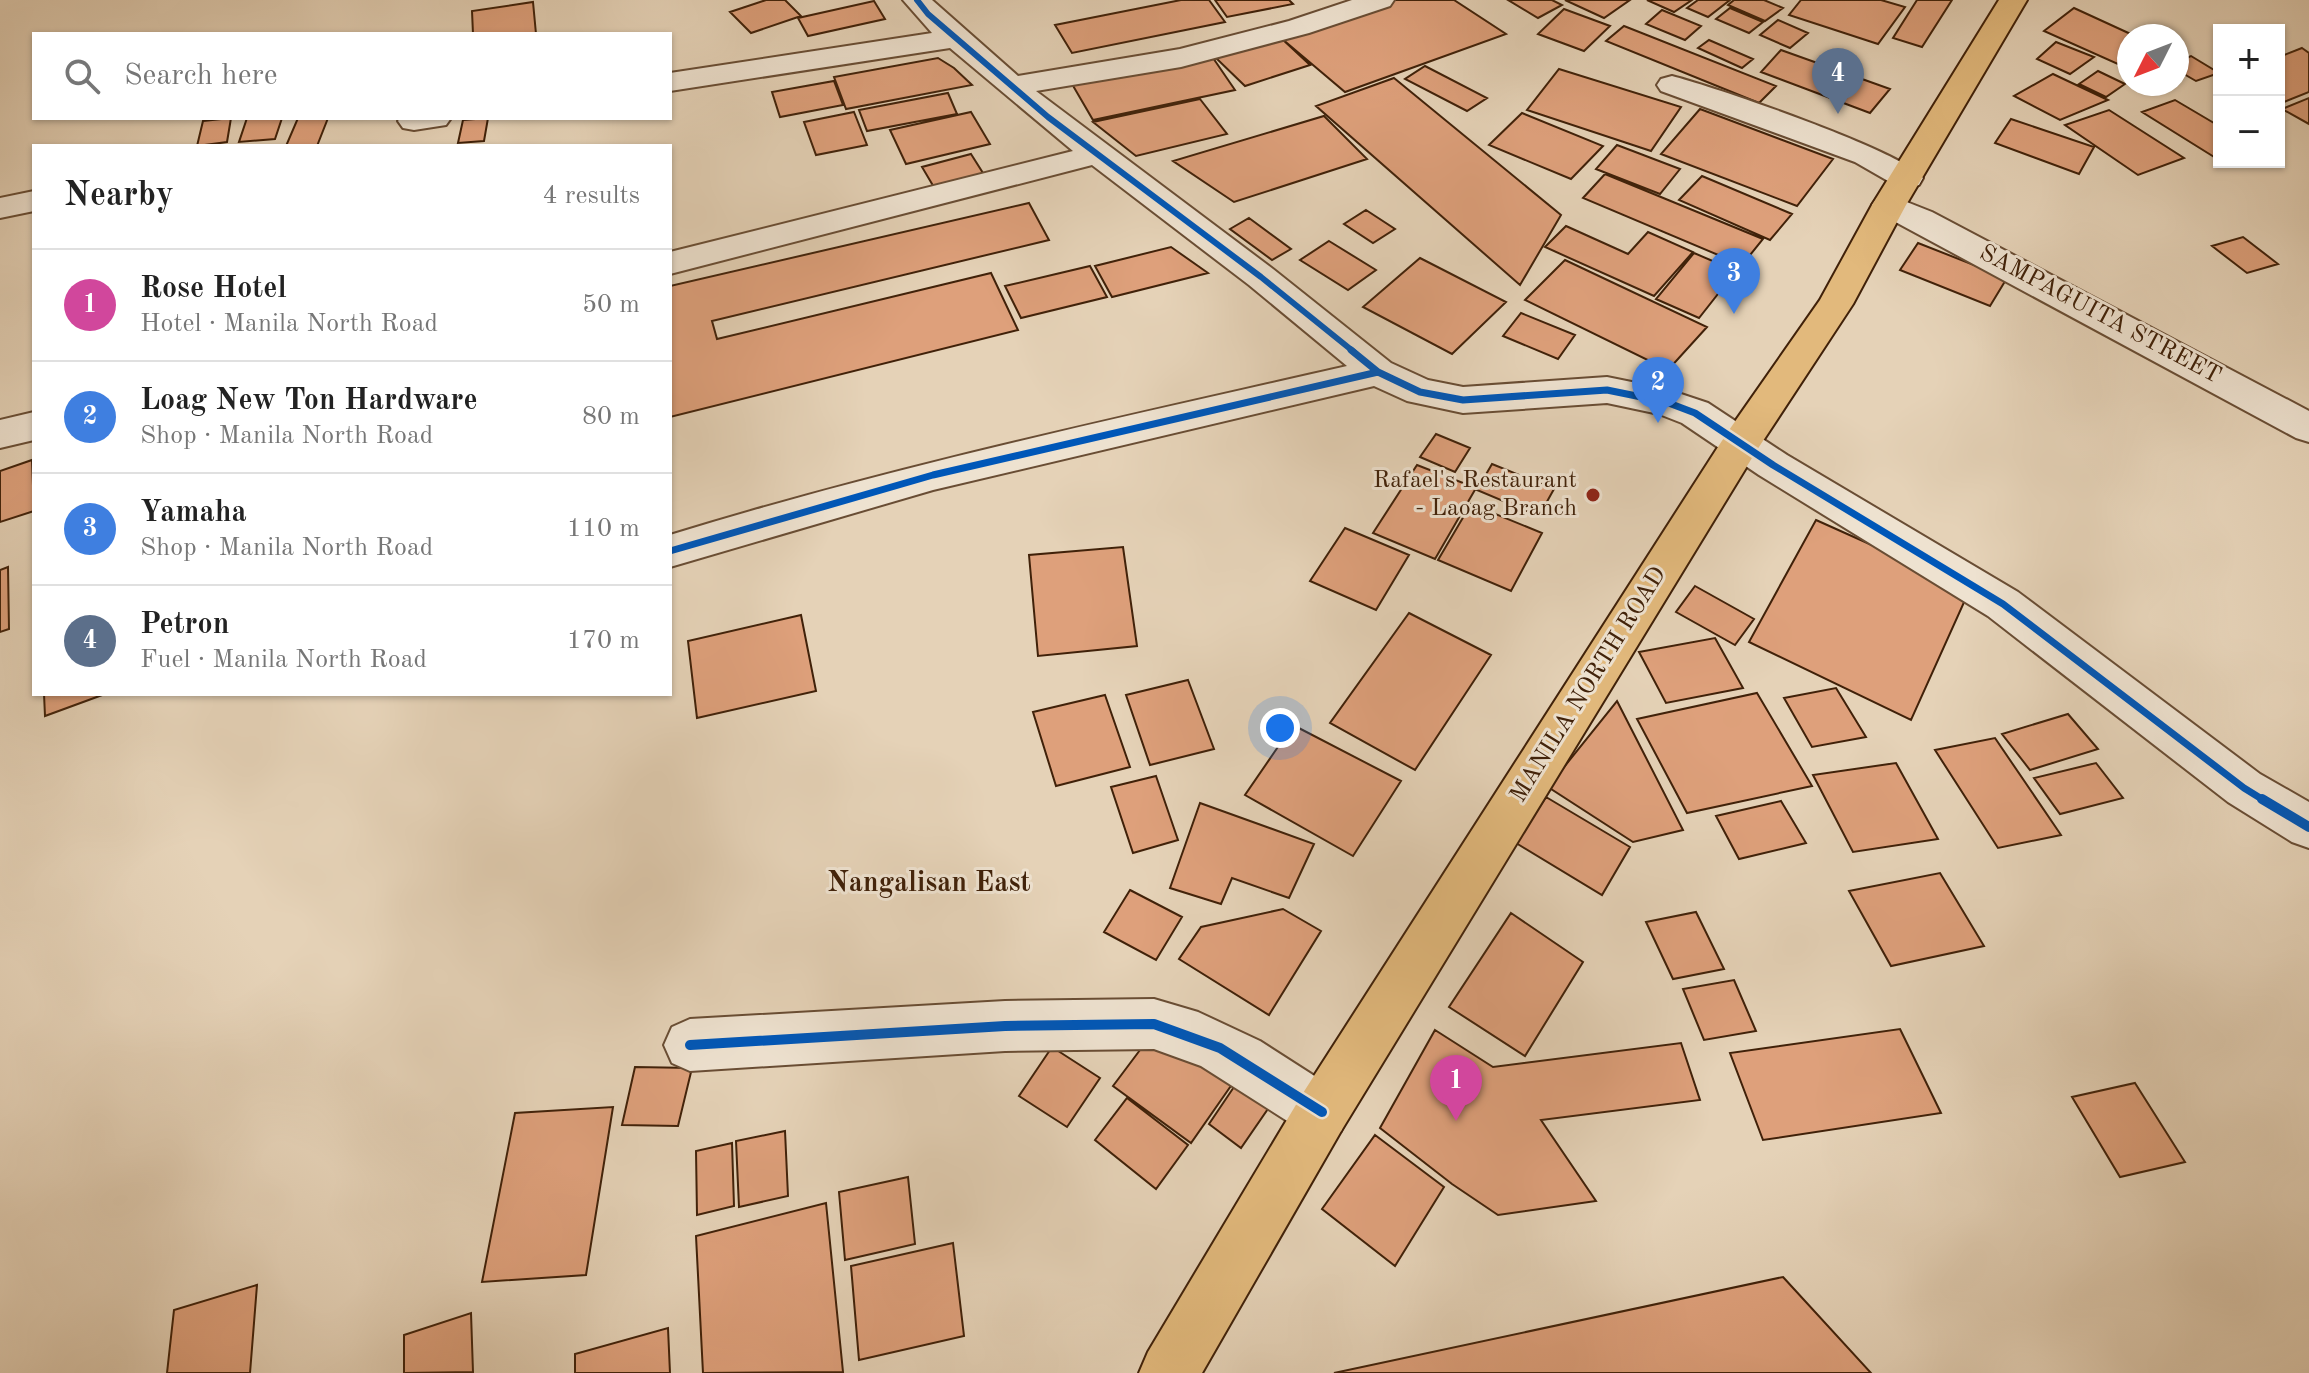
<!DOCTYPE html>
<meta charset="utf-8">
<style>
body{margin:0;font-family:"Old Standard TT",serif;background:#f2f2f2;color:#222}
.controls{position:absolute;right:24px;top:24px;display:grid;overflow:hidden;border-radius:0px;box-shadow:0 2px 6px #0004}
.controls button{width:72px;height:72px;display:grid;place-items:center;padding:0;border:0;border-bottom:2px solid #e0e0e0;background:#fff;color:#222;font:40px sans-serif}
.compass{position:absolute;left:2117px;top:24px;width:72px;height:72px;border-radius:50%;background:#fff;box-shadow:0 2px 6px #0004;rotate:228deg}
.you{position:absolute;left:1280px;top:728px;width:28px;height:28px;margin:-20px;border:6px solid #fff;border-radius:50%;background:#1a73e8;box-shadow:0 0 0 12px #1a73e833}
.badge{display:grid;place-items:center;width:52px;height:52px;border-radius:50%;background:#8f2418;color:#fff;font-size:26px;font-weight:700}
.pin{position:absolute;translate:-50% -66px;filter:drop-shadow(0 2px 4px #0008)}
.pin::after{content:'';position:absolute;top:42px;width:28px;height:24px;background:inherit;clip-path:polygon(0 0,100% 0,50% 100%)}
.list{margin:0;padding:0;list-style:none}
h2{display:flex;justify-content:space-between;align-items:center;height:104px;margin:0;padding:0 32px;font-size:34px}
h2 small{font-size:26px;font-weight:400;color:#767676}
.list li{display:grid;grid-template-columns:52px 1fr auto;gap:24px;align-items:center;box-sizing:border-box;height:112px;padding:0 32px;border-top:2px solid #e0e0e0}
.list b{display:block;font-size:30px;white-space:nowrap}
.list p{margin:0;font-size:26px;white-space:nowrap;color:#767676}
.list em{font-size:26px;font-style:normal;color:#767676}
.icon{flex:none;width:44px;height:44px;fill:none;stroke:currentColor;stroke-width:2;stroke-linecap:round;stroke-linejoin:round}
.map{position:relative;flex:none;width:2309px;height:1373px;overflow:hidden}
.search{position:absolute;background:#fff;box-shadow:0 2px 6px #0004;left:32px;top:32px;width:640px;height:88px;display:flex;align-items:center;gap:20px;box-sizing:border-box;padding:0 28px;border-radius:0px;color:#767676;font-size:30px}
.panel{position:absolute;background:#fff;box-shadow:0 2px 6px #0004;left:32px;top:144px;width:640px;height:552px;border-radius:0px}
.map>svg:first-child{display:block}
</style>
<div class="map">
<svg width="2309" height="1373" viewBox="0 0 2309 1373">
<rect width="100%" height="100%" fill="#e5d2b7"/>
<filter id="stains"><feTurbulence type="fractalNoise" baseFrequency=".0025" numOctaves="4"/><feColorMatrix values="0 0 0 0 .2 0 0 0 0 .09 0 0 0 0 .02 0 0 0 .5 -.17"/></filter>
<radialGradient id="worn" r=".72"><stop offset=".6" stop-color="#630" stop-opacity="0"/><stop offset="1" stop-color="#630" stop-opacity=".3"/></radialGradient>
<path fill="#dea07b" stroke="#402109" stroke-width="2" d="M 766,0 L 785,0 L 801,16 L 751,33 L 730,12 Z
M 1181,0 L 1209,0 L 1225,22 L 1072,53 L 1055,25 Z
M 1215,0 L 1289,0 L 1293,4 L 1227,17 Z
M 1395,0 L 1454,0 L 1506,34 L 1345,92 L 1281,38 Z
M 1508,0 L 1552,0 L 1562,5 L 1538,18 Z
M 1565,0 L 1630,0 L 1604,18 Z
M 1647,0 L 1692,0 L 1674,12 Z
M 1698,0 L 1730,0 L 1708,17 L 1687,8 Z
M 1734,0 L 1764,0 L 1783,8 L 1765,21 L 1728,5 Z
M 1801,0 L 1881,0 L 1905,7 L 1878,44 L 1789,15 Z
M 1917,0 L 1952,0 L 1922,47 L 1893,38 Z
M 874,1 L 885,19 L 808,36 L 798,18 Z
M 533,2 L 536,34 L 473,34 L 472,11 Z
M 1730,8 L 1763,22 L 1749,33 L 1716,19 Z
M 2074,8 L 2135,36 L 2129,36 L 2129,69 L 2044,31 Z
M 1564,9 L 1610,26 L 1584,51 L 1538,34 Z
M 1662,10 L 1701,26 L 1685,40 L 1646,24 Z
M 1778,20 L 1808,33 L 1790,48 L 1760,35 Z
M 1624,26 L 1776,86 L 1759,103 L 1606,41 Z
M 1281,38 L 1310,65 L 1245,86 L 1216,58 Z
M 1709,40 L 1753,59 L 1742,68 L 1698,48 Z
M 2056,42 L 2094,57 L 2070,74 L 2037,59 Z
M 2302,48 L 2309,53 L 2309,92 L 2279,104 L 2279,57 Z
M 1781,50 L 1890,89 L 1870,113 L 1761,72 Z
M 1211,55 L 1235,90 L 1093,120 L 1072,84 Z
M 2191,56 L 2219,73 L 2196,81 L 2177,70 L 2177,62 Z
M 938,58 L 954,68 L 972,85 L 846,109 L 834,77 Z
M 1425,66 L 1487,98 L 1467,111 L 1405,79 Z
M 1559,69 L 1681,107 L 1651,151 L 1527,110 Z
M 2098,71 L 2125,84 L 2106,97 L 2079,84 Z
M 2053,74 L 2108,100 L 2060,120 L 2014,96 Z
M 1394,78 L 1561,215 L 1520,285 L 1316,106 Z
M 834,81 L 843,105 L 780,117 L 772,92 Z
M 948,93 L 957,114 L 867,131 L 859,110 Z
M 2309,98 L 2309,124 L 2282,109 Z
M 1200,99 L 1227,134 L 1136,156 L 1093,122 Z
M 2175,100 L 2219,126 L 2219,160 L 2142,112 Z
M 1700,109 L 1833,159 L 1797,206 L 1661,154 Z
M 2109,110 L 2184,158 L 2138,175 L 2065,125 Z
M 854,112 L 867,145 L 816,155 L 804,122 Z
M 971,112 L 990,144 L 906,164 L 890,130 Z
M 1522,113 L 1603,146 L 1571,179 L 1489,145 Z
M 1324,116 L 1367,159 L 1234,202 L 1173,161 Z
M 231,118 L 227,142 L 197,146 L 203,121 Z
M 247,118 L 282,118 L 275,139 L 239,142 Z
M 298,118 L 328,118 L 317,146 L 286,146 Z
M 488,118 L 484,141 L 458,143 L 463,120 Z
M 2011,119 L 2094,147 L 2079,174 L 1995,143 Z
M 1617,145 L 1680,169 L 1660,194 L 1596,169 Z
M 971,154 L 988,181 L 938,194 L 922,167 Z
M 1605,174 L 1763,239 L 1742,265 L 1583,198 Z
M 1702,176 L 1792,214 L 1770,240 L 1679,200 Z
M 1029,203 L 1049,240 L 712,321 L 717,339 L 991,273 L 1018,330 L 670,417 L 670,286 Z
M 1366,210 L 1395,229 L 1373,243 L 1344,224 Z
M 1249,218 L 1291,249 L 1272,260 L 1230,229 Z
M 1566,226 L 1628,254 L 1648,232 L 1693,252 L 1654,296 L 1545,247 Z
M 2243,237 L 2278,264 L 2247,273 L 2212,246 Z
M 1329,241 L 1376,270 L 1348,290 L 1300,260 Z
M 1918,243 L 2007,278 L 1990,306 L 1900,270 Z
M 1171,247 L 1208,273 L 1112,297 L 1095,266 Z
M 1694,253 L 1736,271 L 1699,318 L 1656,299 Z
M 1420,258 L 1506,302 L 1452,354 L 1363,307 Z
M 1565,260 L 1707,327 L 1668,370 L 1525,300 Z
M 1090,266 L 1107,297 L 1021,318 L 1005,286 Z
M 1521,313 L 1575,335 L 1558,359 L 1503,336 Z
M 1436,434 L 1470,448 L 1455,472 L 1420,457 Z
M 32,460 L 34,511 L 0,522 L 0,471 Z
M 1492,464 L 1554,489 L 1539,516 L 1477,490 Z
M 1417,465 L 1476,488 L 1435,559 L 1373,533 Z
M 1471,504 L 1542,533 L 1511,591 L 1438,560 Z
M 1816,520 L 1970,589 L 1911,720 L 1749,642 Z
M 1345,528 L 1409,555 L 1376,610 L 1310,581 Z
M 1123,547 L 1137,646 L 1038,656 L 1029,555 Z
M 8,567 L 9,629 L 0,632 L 0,570 Z
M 1695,586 L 1754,619 L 1735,645 L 1676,612 Z
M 1409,613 L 1491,655 L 1415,770 L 1330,723 Z
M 801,615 L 816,691 L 697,718 L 688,641 Z
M 1715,638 L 1743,688 L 1666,703 L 1639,652 Z
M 1188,680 L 1214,749 L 1150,765 L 1126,695 Z
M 1836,688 L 1866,737 L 1812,747 L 1784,698 Z
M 1757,693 L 1812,786 L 1687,813 L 1637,719 Z
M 44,694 L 105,694 L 45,716 Z
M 1105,695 L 1130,767 L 1056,786 L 1033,712 Z
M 1617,701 L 1683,830 L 1633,842 L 1548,787 Z
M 2068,714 L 2098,749 L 2030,770 L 2002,734 Z
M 1293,725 L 1401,781 L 1353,856 L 1245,795 Z
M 1995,738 L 2061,835 L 1998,848 L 1935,750 Z
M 1896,763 L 1938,839 L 1853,852 L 1813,775 Z
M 2096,763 L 2123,798 L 2060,814 L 2034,778 Z
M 1156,776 L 1178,840 L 1133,853 L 1111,787 Z
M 1546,797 L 1630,847 L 1602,895 L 1516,843 Z
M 1781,801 L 1806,843 L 1739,859 L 1716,816 Z
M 1200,803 L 1314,844 L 1289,898 L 1232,878 L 1221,904 L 1170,888 Z
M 1940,873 L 1984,946 L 1891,966 L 1849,891 Z
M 1130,890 L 1182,917 L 1156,960 L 1104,932 Z
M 1283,909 L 1321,931 L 1269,1015 L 1179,959 L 1201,927 Z
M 1696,912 L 1724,969 L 1673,979 L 1646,922 Z
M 1511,913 L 1583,962 L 1525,1056 L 1449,1007 Z
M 1734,980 L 1756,1031 L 1704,1040 L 1683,989 Z
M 1158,1026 L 1235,1080 L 1191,1143 L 1113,1086 Z
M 1900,1029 L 1941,1113 L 1763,1140 L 1730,1053 Z
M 1435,1030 L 1493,1067 L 1681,1043 L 1700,1100 L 1541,1120 L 1596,1201 L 1498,1215 L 1452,1184 L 1380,1128 Z
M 1052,1047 L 1100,1078 L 1067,1127 L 1019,1096 Z
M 635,1067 L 692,1068 L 678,1126 L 622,1125 Z
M 1240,1078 L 1274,1100 L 1241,1148 L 1209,1124 Z
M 2135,1083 L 2185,1162 L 2120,1177 L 2072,1097 Z
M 1127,1098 L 1188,1145 L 1156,1189 L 1095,1140 Z
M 613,1107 L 586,1275 L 482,1282 L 515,1113 Z
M 785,1131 L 788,1196 L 739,1207 L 736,1141 Z
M 1375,1135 L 1444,1187 L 1395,1266 L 1322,1209 Z
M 732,1143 L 734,1206 L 697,1215 L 696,1151 Z
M 908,1177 L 915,1244 L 845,1260 L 839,1192 Z
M 826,1203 L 843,1372 L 703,1373 L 696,1236 Z
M 953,1243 L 964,1336 L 859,1360 L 851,1266 Z
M 1783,1277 L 1871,1373 L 1334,1373 Z
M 257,1285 L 250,1373 L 167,1373 L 174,1310 Z
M 471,1313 L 473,1372 L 404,1373 L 404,1335 Z
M 668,1328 L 670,1373 L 575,1373 L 575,1354 Z"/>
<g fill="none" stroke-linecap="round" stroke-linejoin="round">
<g stroke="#694d34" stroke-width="4">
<path id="minor" d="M 903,0 L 932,0 L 1018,76 L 1180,49 L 1289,21 L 1352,0 L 1394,0 L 1390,6 L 1309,33 L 1181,67 L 1036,91 L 1273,269 L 1391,363 L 1428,380 L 1463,387 L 1607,377 L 1666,389 L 1708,403 L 1787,455 L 2018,592 L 2260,774 L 2309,802 L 2309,848 L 2292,842 L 2228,802 L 1988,616 L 1759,475 L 1682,423 L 1659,414 L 1607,403 L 1463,413 L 1407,401 L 1374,386 L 933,490 L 670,567 L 670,535 C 893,466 1120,418 1347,366 L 1249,285 L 1092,165 L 670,274 L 670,252 L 1073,151 L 950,48 L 670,91 L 670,73 L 932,33 Z
M 1672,76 C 1712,86 1906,152 1923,178 L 1919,185 L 1907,188 L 1895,185 L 1855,162 L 1661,91 L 1657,85 L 1661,79 Z
M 400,118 L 451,118 L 446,125 L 414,130 L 403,128 L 398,121 Z
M 34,191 L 34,211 L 0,218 L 0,198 Z
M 1889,195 L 1932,212 L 2309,411 L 2309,442 L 2296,438 L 1877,212 L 1872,205 L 1877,198 Z
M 34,412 L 34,440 L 0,448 L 0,420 Z
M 1154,999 L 1198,1012 L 1260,1041 L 1341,1093 L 1349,1112 L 1341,1131 L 1322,1139 L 1303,1131 L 1201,1066 L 1154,1049 L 1005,1051 L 690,1071 L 672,1063 L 664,1045 L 672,1027 L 690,1019 L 1005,1001 Z"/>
</g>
<g stroke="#402109" stroke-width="4">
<path id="highway" d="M 1999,0 L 2027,0 L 1906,205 L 1853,304 L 1755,453 L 1341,1131 L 1202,1373 L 1139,1373 L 1148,1352 L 1303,1093 L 1727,433 L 1820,300 L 1872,205 Z"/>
</g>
<use href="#minor" fill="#eee2d0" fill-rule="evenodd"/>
<use href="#highway" fill="#e2b97c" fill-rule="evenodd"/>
<g stroke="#eee2d0" stroke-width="10">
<path id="cycleway-far2" d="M 917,0 L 928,14 L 1048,117 L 1261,277 L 1354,352"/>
</g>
<g stroke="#eee2d0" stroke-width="12">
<path id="cycleway-far1" d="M 1351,350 L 1378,372 L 1420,392 L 1463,400 L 1607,390 L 1666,402 L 1695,413 L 1773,465 L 2003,604 L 2244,788 L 2265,801
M 670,551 L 933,475 L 1378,372"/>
</g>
<g stroke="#eee2d0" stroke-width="15">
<path id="cycleway" d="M 2262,799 L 2309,827
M 690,1045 L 1005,1026 L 1154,1024 L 1220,1048 L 1322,1112"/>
</g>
<use href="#cycleway-far2" stroke="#0057b8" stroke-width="6"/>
<use href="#cycleway-far1" stroke="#0057b8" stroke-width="7"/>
<use href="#cycleway" stroke="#0057b8" stroke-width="10"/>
</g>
<circle fill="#8f2418" stroke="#eee2d0" stroke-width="3" cx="1593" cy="495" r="8"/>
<g text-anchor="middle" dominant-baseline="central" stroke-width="6" stroke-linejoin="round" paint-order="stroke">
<g font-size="24" fill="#402109" stroke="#eee2d0">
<text transform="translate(2100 315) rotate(28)">SAMPAGUITA STREET</text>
<text transform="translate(1589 685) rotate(-58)">MANILA NORTH ROAD</text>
</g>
<g font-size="24" fill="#402109" stroke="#eee2d0" text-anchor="end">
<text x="1577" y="481">Rafael's Restaurant<tspan x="1577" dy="28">- Laoag Branch</tspan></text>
</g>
<g font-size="28" font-weight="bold" fill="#402109" stroke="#eee2d0">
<text x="929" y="884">Nangalisan East</text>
</g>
</g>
<rect width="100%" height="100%" filter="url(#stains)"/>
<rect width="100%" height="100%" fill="url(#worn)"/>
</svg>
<div class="controls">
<button>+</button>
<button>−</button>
</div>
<svg class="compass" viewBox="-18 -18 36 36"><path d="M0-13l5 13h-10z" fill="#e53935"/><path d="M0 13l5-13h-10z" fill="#767676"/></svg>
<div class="you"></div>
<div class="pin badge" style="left:1456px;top:1121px;background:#d1479c">1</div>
<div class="pin badge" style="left:1658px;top:423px;background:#3f7fe0">2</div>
<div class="pin badge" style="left:1734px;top:314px;background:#3f7fe0">3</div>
<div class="pin badge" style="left:1838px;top:114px;background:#5c6f8a">4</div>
<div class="search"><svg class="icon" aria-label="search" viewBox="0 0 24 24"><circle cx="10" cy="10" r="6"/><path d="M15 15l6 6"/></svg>Search here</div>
<section class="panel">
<h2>Nearby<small>4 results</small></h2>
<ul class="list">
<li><span class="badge" style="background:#d1479c">1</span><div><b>Rose Hotel</b><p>Hotel · Manila North Road</p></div><em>50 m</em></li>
<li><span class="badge" style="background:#3f7fe0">2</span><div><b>Loag New Ton Hardware</b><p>Shop · Manila North Road</p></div><em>80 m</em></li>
<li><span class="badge" style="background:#3f7fe0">3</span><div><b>Yamaha</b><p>Shop · Manila North Road</p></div><em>110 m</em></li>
<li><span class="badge" style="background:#5c6f8a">4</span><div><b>Petron</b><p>Fuel · Manila North Road</p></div><em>170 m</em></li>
</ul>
</section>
</div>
